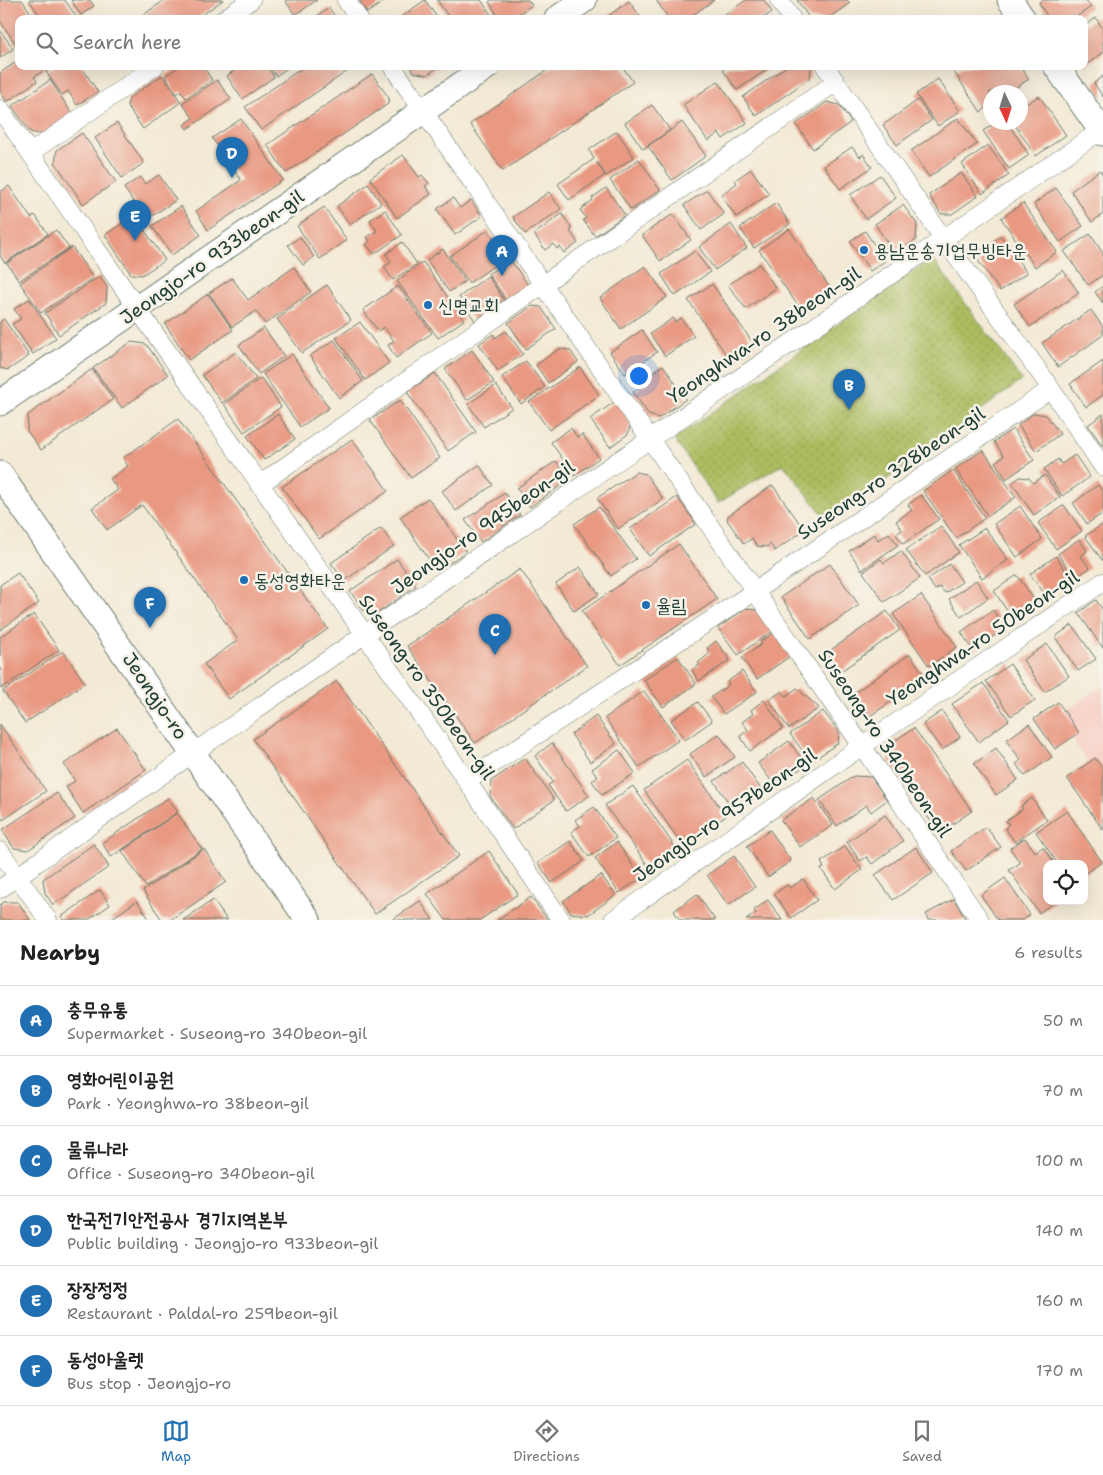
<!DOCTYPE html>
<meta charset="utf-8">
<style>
body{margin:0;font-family:"Shantell Sans","Poor Story",sans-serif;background:#f6f6f6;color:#222}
.controls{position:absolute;right:15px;bottom:15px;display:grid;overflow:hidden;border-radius:10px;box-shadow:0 5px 20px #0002}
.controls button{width:45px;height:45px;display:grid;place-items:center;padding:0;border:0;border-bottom:1px solid #e0e0e0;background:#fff;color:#222;font:25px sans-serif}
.compass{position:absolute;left:983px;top:85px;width:45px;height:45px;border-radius:50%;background:#fff;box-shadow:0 5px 20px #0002;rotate:176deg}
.you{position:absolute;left:638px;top:375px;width:18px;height:18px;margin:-12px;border:4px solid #fff;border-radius:50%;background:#1a73e8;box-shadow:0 0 0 8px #1a73e833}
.badge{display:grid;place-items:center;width:32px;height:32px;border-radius:50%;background:#1f6fb2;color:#fff;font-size:16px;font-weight:700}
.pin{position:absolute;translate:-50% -41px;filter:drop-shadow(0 1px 2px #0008)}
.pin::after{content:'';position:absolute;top:26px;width:18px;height:15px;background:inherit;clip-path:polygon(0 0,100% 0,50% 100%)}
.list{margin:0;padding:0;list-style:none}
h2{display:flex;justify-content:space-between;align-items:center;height:65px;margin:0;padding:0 20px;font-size:21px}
h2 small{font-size:16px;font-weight:400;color:#767676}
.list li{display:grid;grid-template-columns:32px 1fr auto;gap:15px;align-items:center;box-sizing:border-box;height:70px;padding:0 20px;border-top:1px solid #e0e0e0}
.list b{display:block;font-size:19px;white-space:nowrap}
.list p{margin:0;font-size:16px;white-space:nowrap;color:#767676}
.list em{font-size:16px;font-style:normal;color:#767676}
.icon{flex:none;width:28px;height:28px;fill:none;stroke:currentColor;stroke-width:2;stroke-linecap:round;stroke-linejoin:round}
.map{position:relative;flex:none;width:1103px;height:920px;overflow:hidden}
.search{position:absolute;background:#fff;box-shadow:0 5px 20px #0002;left:15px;right:15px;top:15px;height:55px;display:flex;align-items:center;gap:12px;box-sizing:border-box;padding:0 18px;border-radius:10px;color:#767676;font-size:19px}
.sheet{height:485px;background:#fff}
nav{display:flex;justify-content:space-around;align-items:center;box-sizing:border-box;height:70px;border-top:1px solid #e0e0e0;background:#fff;font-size:14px;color:#767676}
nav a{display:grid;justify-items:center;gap:2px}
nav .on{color:#1f6fb2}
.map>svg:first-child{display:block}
</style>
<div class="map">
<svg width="1103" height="920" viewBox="0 0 1103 920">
<defs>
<pattern id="park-dots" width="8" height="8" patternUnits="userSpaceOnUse" patternTransform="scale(1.25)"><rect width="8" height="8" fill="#abbc5f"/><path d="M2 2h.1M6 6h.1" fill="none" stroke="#8b9a4f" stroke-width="1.8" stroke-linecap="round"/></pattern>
</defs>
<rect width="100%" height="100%" fill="#f7f3e8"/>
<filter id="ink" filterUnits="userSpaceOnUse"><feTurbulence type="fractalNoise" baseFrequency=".02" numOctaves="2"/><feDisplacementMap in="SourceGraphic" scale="10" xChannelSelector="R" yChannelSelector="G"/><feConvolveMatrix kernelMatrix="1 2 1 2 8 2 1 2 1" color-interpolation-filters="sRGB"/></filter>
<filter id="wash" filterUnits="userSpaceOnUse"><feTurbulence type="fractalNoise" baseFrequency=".0096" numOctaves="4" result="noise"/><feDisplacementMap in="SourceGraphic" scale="20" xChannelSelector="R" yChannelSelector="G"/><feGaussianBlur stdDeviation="1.12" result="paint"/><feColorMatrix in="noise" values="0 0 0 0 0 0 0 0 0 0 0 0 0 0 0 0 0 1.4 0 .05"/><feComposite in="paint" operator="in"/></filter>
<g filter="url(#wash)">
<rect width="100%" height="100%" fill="#f3ead5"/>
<path fill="#f7d1c8" d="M 1103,686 L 1103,784 L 1057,717 Z"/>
<path fill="url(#park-dots)" stroke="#657c4a" d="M 932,258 L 1022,380 L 829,522 L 783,464 L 718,503 L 674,439 Z"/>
<g id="blocks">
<path fill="#e99982" d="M 0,0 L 22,0 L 35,19 L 19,19 L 19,45 L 17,46 L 0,21 Z
M 29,0 L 65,0 L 77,18 L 75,19 L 42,19 Z
M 71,0 L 90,0 L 94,6 L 81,15 Z
M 165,0 L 223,0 L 196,19 L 137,19 Z
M 285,0 L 317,0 L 295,15 Z
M 359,0 L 386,0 L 367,13 Z
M 425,0 L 438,19 L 398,19 Z
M 437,0 L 481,0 L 494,19 L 450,19 Z
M 492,0 L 528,0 L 532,5 L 511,19 L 500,19 L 489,2 Z
M 656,0 L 714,0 L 687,19 L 669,19 Z
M 746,0 L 764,0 L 772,12 L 762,19 L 719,19 Z
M 797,0 L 847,0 L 850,3 L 827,19 L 810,19 Z
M 1043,0 L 1086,0 L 1091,7 L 1073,19 L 1049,19 L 1039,3 Z
M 629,1 L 642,19 L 604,19 Z
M 329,8 L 337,19 L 313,19 Z
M 1096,18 L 1103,29 L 1103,53 L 1084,66 L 1084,26 Z
M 0,30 L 13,49 L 0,58 Z
M 19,60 L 19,66 L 50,66 L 34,77 L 37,81 L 7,102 L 0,91 L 0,73 Z
M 55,66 L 81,66 L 98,92 L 77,105 L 68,91 L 62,95 L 46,72 Z
M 180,66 L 203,66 L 212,80 L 186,98 L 181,91 L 177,94 L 165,76 Z
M 240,66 L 267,66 L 274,77 L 242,99 L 227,76 Z
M 269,66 L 290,66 L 276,76 Z
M 305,66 L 355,66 L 261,130 L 245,107 Z
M 409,66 L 440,66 L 427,75 L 413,72 Z
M 553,66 L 622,66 L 633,82 L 503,171 L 470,124 Z
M 728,66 L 772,66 L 737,90 L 723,70 Z
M 787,66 L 809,66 L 811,68 L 810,78 L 756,116 L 743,97 Z
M 962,66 L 1020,66 L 1029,79 L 1009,92 L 990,92 L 990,105 L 981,112 L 954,72 Z
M 372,74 L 389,98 L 388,104 L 286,173 L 267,145 Z
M 162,75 L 181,102 L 143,129 L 127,106 L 129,98 Z
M 1103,76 L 1103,97 L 1094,83 Z
M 938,79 L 960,111 L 938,126 L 916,94 Z
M 50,80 L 73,115 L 44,135 L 30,132 L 12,106 Z
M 217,80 L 231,99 L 187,129 L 184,125 L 193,118 L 182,103 Z
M 718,81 L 747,123 L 723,139 L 719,133 L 708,141 L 683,105 Z
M 1039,96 L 1066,135 L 1036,156 L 1013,122 L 1020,122 L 1020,108 Z
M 918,100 L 932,120 L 897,145 L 883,125 Z
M 827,102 L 839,105 L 851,122 L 813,149 L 796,124 Z
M 652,105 L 670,130 L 643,149 L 625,123 Z
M 958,118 L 977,144 L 929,177 L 911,151 Z
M 241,119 L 283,180 L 208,230 L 196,211 L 241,180 L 212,138 Z
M 682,122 L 706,156 L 672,180 L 648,146 Z
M 996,122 L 1007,122 L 1029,155 L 1009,169 L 983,131 Z
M 117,123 L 144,163 L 122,178 L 95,138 Z
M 617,131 L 634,157 L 606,176 L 597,162 L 605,175 L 569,200 L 558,184 L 594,159 L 589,150 Z
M 82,133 L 116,182 L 83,204 L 55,162 L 57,150 Z
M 988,145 L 1009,175 L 982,194 L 962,164 Z
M 852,147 L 860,157 L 863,154 L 872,167 L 840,189 L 824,166 Z
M 403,155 L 419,177 L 422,175 L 429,183 L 425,186 L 431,194 L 397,218 L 370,178 Z
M 639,159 L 660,190 L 631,210 L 610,180 Z
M 751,169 L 769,194 L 736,217 L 721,195 L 737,183 L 735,180 Z
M 1100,170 L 1103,175 L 1103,214 L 1092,222 L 1071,191 Z
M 961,173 L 978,196 L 952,214 L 941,214 L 929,195 Z
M 159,175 L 176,200 L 146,220 L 124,188 L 140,177 L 145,184 Z
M 880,175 L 896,198 L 866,219 L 850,195 Z
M 368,184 L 381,203 L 350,225 L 337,206 Z
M 9,186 L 31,218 L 35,215 L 48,234 L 5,263 L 0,256 L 0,192 Z
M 606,188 L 625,215 L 595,236 L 583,220 L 586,218 L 580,210 L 593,200 L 592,198 Z
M 1056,188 L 1083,226 L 1060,242 L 1034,204 Z
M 707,190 L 724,214 L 701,230 L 684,205 Z
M 549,192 L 561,209 L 525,234 L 513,217 Z
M 453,198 L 460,208 L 471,200 L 482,216 L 455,235 L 437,209 Z
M 776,203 L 790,224 L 754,248 L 740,228 Z
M 1023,203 L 1057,252 L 1035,267 L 1001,218 Z
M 903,205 L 917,224 L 916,240 L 895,254 L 875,224 Z
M 181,206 L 201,235 L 172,255 L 152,226 Z
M 324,207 L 347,240 L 320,259 L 297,226 Z
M 385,210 L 402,235 L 374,254 L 366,244 L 370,241 L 367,237 L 377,231 L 370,220 Z
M 562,214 L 572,229 L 570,231 L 578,243 L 564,253 L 560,247 L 557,249 L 553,244 L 545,250 L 534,234 Z
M 673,214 L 691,240 L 660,261 L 642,235 Z
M 134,215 L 165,260 L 142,275 L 131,274 L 105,235 Z
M 731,224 L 747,248 L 715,270 L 699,247 Z
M 789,229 L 833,292 L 803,313 L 759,250 Z
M 56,230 L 69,248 L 19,281 L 7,263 Z
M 488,230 L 507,257 L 469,283 L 450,256 Z
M 865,231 L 885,261 L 870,271 L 850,241 Z
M 1090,234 L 1103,253 L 1103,275 L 1088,285 L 1064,251 Z
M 1001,236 L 1027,273 L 1000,291 L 974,255 Z
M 300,237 L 314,257 L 303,265 L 288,245 Z
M 402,242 L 417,264 L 393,280 L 384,267 L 391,262 L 386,254 Z
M 72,247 L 93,278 L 41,313 L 20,283 Z
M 443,249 L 465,281 L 449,292 L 427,260 Z
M 695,251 L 710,272 L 675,296 L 661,274 Z
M 510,259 L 528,285 L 506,300 L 488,274 Z
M 423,262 L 464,320 L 438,338 L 397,281 Z
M 759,264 L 776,288 L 746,309 L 728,285 Z
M 645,266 L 667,297 L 621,329 L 600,298 Z
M 294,267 L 311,292 L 265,324 L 256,311 L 232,327 L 209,293 L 232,278 L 248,300 Z
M 1063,270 L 1079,293 L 1030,327 L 1014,304 Z
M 100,276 L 107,287 L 106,303 L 59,335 L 45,313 Z
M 488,276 L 504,300 L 475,321 L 459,297 Z
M 712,284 L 755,346 L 732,363 L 688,300 Z
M 327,285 L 351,320 L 302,353 L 277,319 Z
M 398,286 L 432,333 L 396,358 L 388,345 L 394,341 L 384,327 L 378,331 L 363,310 Z
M 1103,286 L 1103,303 L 1095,292 Z
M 208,294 L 233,330 L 189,360 L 165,324 Z
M 29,299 L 56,338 L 33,354 L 12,324 L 21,319 L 14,309 Z
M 532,306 L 541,307 L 556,329 L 526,349 L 508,323 Z
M 1091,310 L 1103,327 L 1103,335 L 1058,367 L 1042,343 Z
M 673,318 L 675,322 L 681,318 L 694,336 L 665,356 L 650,334 Z
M 4,319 L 29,356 L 8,370 L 0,368 L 0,322 Z
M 360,322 L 389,363 L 365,380 L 336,338 Z
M 264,328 L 284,356 L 259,374 L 239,345 Z
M 642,330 L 657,352 L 625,374 L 610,352 Z
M 506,331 L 523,354 L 498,371 L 479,344 L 493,334 L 495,338 Z
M 334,340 L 363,381 L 339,398 L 310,356 Z
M 131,342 L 146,344 L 168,375 L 122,408 L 93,368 Z
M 559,349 L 570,350 L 578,362 L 548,383 L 536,365 Z
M 472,350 L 494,382 L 467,400 L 445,369 Z
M 236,352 L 256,379 L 222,403 L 202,375 Z
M 292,354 L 329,408 L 300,427 L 263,374 Z
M 526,361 L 545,387 L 521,404 L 502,377 Z
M 1103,361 L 1103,395 L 1086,407 L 1070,384 Z
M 663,365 L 686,399 L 659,418 L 649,415 L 633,392 L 650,380 L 647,376 Z
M 580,367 L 599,395 L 549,430 L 529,402 Z
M 92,369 L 113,399 L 41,450 L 27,431 L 28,415 Z
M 435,373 L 476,432 L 448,451 L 407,392 Z
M 261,378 L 281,407 L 244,432 L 224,404 Z
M 496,385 L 512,408 L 484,427 L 468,404 Z
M 400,400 L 440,458 L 411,478 L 370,420 Z
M 616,401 L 631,423 L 628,434 L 610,447 L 590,419 Z
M 1034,413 L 1046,415 L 1060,434 L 1036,451 L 1018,425 Z
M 278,414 L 295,439 L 264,460 L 247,436 Z
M 1103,414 L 1103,447 L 1088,425 Z
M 178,419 L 328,629 L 229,699 L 204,664 L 238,640 L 142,505 L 107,530 L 92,508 L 118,490 L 110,479 L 128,466 L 123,458 Z
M 571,428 L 578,438 L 582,434 L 599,458 L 574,476 L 551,442 Z
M 1013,429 L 1034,460 L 1006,479 L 995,462 L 1004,456 L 994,442 Z
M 352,439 L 388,491 L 319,539 L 282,487 Z
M 983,450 L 1016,497 L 988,516 L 955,469 Z
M 1075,455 L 1090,477 L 1062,496 L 1044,469 L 1058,459 L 1061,464 Z
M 556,461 L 570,479 L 530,507 L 517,488 Z
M 479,465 L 493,485 L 456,511 L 442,491 Z
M 953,470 L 985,518 L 956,538 L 923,491 Z
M 636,472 L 646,474 L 663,499 L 618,529 L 597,498 Z
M 1045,475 L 1060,497 L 1034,515 L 1012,483 L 1020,477 L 1029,478 L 1033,483 Z
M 1098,485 L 1103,492 L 1103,513 L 1087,524 L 1073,503 Z
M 771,486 L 774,487 L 803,528 L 803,531 L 775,551 L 770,544 L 767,547 L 757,546 L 752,538 L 744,544 L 727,520 L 728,516 Z
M 505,493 L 520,515 L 481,542 L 465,520 Z
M 921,495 L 939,519 L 903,544 L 896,534 L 902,530 L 896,521 L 912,510 L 908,505 Z
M 677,497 L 696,524 L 649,556 L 630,529 Z
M 428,498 L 466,552 L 437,571 L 400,517 Z
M 1064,505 L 1082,531 L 1056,549 L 1038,523 Z
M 1020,506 L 1042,539 L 1017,557 L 994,524 Z
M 599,507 L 636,559 L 611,576 L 574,524 Z
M 1103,524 L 1103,560 L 1102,560 L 1085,536 Z
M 941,526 L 959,552 L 925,576 L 906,550 Z
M 381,528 L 394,546 L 344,581 L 331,563 Z
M 985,528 L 1008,560 L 982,578 L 959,545 Z
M 889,533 L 898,545 L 862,570 L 849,551 L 874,534 L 878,540 Z
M 1079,539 L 1087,551 L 1081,556 L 1090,568 L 1075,578 L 1058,554 Z
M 679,544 L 717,599 L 620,665 L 582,611 Z
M 901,551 L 920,578 L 884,602 L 863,572 L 881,559 L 884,563 Z
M 1056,556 L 1072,580 L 1047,597 L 1030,574 Z
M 397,559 L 416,586 L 378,613 L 364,611 L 350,591 Z
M 830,564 L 859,605 L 810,639 L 781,597 Z
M 950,564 L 962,582 L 945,593 L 940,587 L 935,590 L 928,579 Z
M 580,567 L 599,594 L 574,611 L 556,584 Z
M 520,569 L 587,666 L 475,743 L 407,646 Z
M 18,573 L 39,603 L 0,630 L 0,585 Z
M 1017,575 L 1038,605 L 1014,621 L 994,591 Z
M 976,580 L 988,598 L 961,617 L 949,599 Z
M 921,595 L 957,647 L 929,666 L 893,614 Z
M 1096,600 L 1103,610 L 1103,648 L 1078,613 Z
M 746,608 L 760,611 L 774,630 L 738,655 L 718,628 Z
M 993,610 L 1006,628 L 973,650 L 961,632 Z
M 887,611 L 900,630 L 841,671 L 828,652 Z
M 34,614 L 59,650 L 1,689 L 0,637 Z
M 1072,625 L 1096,659 L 1078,671 L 1055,637 Z
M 775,632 L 792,655 L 757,679 L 742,658 L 762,644 L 760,642 Z
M 716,641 L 730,660 L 699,681 L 692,670 L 700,665 L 698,663 L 710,653 L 707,648 Z
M 1047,644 L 1069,676 L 1045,692 L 1023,660 Z
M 63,651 L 85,683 L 25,723 L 3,691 Z
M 910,654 L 926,678 L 870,716 L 854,693 Z
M 678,657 L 696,684 L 663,707 L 644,680 Z
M 1010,664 L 1035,700 L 1011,716 L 986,681 Z
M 742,671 L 757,692 L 724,714 L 711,697 L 729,685 L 727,682 Z
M 337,681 L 459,856 L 375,914 L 253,739 Z
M 983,683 L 1009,720 L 979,742 L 952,704 Z
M 797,688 L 819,708 L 789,729 L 769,700 L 782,691 L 786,696 Z
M 644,691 L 679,740 L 639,767 L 605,718 Z
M 764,700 L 783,728 L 750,751 L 740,736 L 748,730 L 742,722 L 753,714 L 751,710 Z
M 698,702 L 712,721 L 685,740 L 671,720 Z
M 1058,702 L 1079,733 L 1055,749 L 1034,719 Z
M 823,711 L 839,732 L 838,743 L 811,762 L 790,734 Z
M 942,711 L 960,737 L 942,750 L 923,724 Z
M 596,716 L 616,744 L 590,762 L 571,734 Z
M 0,724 L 46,791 L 3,820 L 0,815 Z
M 1029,724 L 1052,757 L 1025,776 L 1016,764 L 1021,760 L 1006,740 Z
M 117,728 L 146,770 L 83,813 L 66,787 L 75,781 L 64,764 Z
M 914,728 L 972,811 L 939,833 L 889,761 L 891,743 Z
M 719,734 L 735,757 L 706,777 L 690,754 Z
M 789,741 L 806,765 L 775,786 L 758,763 Z
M 552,743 L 589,796 L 566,811 L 548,785 L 553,782 L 535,756 Z
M 996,748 L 1018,780 L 996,795 L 974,764 Z
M 619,750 L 635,773 L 602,795 L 592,781 L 598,777 L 592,769 Z
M 525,758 L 554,800 L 513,829 L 490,796 L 491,781 Z
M 1095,758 L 1103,769 L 1103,830 L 1067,778 Z
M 687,760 L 726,816 L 683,846 L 644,790 Z
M 742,762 L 763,792 L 735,812 L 714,781 Z
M 854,776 L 871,777 L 887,800 L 871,812 L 866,805 L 837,826 L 819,800 Z
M 633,786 L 677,850 L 650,869 L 605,805 Z
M 57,793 L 75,818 L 28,850 L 14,848 L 2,830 Z
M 168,798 L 178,812 L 111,857 L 102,843 Z
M 814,798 L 833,825 L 800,847 L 781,820 Z
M 1032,798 L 1047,820 L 1015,842 L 1005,828 L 1009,824 L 1006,821 L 1023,809 L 1021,806 Z
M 594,807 L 616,838 L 589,857 L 571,832 L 580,826 L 575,820 Z
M 1067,811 L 1102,862 L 1084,874 L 1084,864 L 1058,864 L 1036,832 Z
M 177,813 L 202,849 L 146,887 L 122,851 Z
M 885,815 L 903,841 L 872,864 L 867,857 L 860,861 L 847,842 Z
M 986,827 L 1001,847 L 966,871 L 951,851 Z
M 770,830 L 791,861 L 768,877 L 747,846 Z
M 1025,838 L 1035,852 L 1043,847 L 1055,864 L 1047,864 L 1047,901 L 1056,901 L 1039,913 L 1009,870 L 1020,863 L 1010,848 Z
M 570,841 L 584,861 L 552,883 L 538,863 Z
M 617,842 L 641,878 L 619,893 L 595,858 Z
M 94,844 L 109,867 L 53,905 L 45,893 L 43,879 Z
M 845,846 L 862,870 L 835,889 L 821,869 L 824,868 L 821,862 Z
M 916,847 L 933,873 L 893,900 L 875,875 Z
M 204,849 L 226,882 L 170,920 L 162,920 L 143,891 Z
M 489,851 L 518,894 L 480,920 L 446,920 L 427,894 Z
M 734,856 L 755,887 L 728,905 L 707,875 Z
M 601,875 L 616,895 L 588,915 L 571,913 L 563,901 Z
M 1005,878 L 1030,915 L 1023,920 L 998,920 L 981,895 Z
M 803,879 L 817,900 L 791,918 L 774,894 L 787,885 L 790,888 Z
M 100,890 L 110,905 L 88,920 L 64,920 L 61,917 Z
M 697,894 L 715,920 L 680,920 L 674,911 Z
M 531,897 L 548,920 L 497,920 Z
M 954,899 L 966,920 L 929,920 L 926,914 Z
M 213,900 L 227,920 L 183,920 Z
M 768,900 L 782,920 L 746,920 L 756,913 L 754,910 Z
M 137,901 L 150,920 L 109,920 Z
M 420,901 L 433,920 L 392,920 Z
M 4,902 L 18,902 L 30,920 L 0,920 L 0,905 Z"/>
</g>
</g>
<g filter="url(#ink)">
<use href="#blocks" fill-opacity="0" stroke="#697a6c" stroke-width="1"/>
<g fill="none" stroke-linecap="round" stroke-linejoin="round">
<g stroke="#697a6c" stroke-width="19">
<path id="street" d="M 346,0 L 359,19
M 779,0 L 792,19
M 224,19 L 251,0
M 392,66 L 862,746 L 980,920
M 825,66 L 943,238 L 1045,380 L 1103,467
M 0,109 L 137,308 L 467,781 L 561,920
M 30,153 L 155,66
M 259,485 L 542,285 L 836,82
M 467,781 L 755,591 L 1051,389
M 0,851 L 48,920
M 0,889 C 364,630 736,383 1103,129
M 613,920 L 862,746 L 1103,582"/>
</g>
<g stroke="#697a6c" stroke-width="27">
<path id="secondary" d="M 1010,0 L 1023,19
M 557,19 L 584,0
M 1056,66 L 1103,133
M 0,403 L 488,66
M 0,474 L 308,920"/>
</g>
<use href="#street" stroke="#fff" stroke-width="18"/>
<use href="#secondary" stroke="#fff" stroke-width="25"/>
</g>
</g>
<g fill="#1f6fb2" stroke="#f7f3e8" stroke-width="2">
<circle cx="864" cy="250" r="5"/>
<circle cx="428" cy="305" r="5"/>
<circle cx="244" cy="580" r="5"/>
<circle cx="646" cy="605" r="5"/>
</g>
<g text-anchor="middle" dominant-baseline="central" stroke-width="5" stroke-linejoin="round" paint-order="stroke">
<g font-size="19" fill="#1f3d34" stroke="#f7f3e8" text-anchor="start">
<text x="874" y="250">용남운송기업무빙타운</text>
<text x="438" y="305">신명교회</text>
<text x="254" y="580">동성영화타운</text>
<text x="656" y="605">율림</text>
</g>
<g font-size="19" fill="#1f3d34" stroke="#f7f3e8">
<text transform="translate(212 257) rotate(-35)">Jeongjo-ro 933beon-gil</text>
<text transform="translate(764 335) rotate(-34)">Yeonghwa-ro 38beon-gil</text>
<text transform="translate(891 473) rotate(-34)">Suseong-ro 328beon-gil</text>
<text transform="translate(483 527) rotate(-35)">Jeongjo-ro 945beon-gil</text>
<text transform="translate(983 638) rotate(-34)">Yeonghwa-ro 50beon-gil</text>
<text transform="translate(427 687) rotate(55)">Suseong-ro 350beon-gil</text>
<text transform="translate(155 696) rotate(56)">Jeongjo-ro</text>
<text transform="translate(885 743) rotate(56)">Suseong-ro 340beon-gil</text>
<text transform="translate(725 815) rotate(-35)">Jeongjo-ro 957beon-gil</text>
</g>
</g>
</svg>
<div class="controls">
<button><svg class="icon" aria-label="locate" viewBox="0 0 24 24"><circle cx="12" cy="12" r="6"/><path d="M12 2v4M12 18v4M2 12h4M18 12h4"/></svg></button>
</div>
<svg class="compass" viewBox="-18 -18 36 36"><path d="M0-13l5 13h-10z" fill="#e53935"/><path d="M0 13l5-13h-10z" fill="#767676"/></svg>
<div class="you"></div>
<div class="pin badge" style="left:502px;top:276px">A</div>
<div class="pin badge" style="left:849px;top:410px">B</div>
<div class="pin badge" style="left:495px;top:655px">C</div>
<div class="pin badge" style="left:232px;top:178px">D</div>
<div class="pin badge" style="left:135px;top:241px">E</div>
<div class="pin badge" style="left:150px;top:628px">F</div>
<div class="search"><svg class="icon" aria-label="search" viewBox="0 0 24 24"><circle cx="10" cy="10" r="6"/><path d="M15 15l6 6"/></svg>Search here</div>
</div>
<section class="sheet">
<h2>Nearby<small>6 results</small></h2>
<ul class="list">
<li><span class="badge">A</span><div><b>충무유통</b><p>Supermarket · Suseong-ro 340beon-gil</p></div><em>50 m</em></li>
<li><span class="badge">B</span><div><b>영화어린이공원</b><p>Park · Yeonghwa-ro 38beon-gil</p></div><em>70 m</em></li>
<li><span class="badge">C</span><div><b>물류나라</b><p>Office · Suseong-ro 340beon-gil</p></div><em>100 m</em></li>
<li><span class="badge">D</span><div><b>한국전기안전공사 경기지역본부</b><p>Public building · Jeongjo-ro 933beon-gil</p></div><em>140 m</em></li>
<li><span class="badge">E</span><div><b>장장정정</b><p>Restaurant · Paldal-ro 259beon-gil</p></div><em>160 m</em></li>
<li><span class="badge">F</span><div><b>동성아울렛</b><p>Bus stop · Jeongjo-ro</p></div><em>170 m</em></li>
</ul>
</section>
<nav>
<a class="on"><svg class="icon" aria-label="map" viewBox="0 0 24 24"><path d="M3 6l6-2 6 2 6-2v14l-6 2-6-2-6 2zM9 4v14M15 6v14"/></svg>Map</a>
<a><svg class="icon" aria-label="directions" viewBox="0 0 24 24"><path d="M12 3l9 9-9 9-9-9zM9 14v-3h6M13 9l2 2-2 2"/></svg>Directions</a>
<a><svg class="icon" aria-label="saved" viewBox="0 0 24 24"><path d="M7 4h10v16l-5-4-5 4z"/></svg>Saved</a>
</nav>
